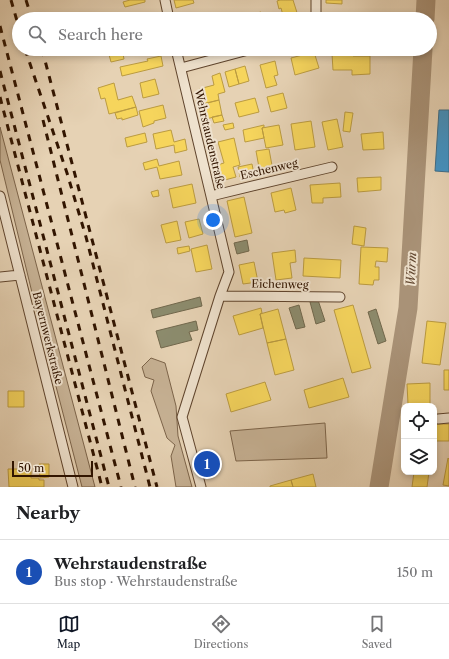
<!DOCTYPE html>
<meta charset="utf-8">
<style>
body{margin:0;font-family:"Libre Caslon Text",serif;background:#f6f6f6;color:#202124}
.controls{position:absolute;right:12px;bottom:12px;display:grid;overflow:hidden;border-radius:8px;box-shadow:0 2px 6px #0003}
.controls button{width:36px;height:36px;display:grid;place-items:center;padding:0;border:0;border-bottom:1px solid #e0e0e0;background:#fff;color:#202124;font:20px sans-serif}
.scale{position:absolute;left:12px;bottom:10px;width:81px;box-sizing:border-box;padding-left:4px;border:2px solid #321500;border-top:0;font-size:11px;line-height:14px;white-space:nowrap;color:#321500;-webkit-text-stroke:3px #efe2ce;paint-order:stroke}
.you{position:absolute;left:213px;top:220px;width:14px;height:14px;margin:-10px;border:3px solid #fff;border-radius:50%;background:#1a73e8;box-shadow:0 0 0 6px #1a73e833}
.badge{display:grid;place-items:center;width:26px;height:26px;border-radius:50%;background:#111827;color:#fff;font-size:13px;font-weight:700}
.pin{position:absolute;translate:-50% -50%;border:2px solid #fff;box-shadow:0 1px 4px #0006}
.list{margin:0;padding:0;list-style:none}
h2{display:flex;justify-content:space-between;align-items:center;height:52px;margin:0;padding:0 16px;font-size:17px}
h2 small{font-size:13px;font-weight:400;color:#757577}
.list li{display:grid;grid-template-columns:26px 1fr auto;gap:12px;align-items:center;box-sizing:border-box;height:64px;padding:0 16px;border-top:1px solid #e0e0e0}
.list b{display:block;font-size:15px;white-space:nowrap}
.list p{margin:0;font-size:13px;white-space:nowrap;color:#757577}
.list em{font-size:13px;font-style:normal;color:#757577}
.icon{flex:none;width:22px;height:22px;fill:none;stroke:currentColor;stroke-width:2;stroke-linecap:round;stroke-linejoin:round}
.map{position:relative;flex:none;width:449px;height:487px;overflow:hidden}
.search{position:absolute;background:#fff;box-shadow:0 2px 6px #0003;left:12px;right:12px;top:12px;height:44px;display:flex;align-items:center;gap:10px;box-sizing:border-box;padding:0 14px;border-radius:22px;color:#757577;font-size:15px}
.sheet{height:116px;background:#fff}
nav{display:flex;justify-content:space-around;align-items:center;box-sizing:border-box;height:56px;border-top:1px solid #e0e0e0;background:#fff;font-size:11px;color:#757577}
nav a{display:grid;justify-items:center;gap:2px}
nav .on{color:#111827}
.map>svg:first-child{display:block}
</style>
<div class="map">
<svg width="449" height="487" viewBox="0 0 449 487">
<rect width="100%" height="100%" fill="#e6d2b4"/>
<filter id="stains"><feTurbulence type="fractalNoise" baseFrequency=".005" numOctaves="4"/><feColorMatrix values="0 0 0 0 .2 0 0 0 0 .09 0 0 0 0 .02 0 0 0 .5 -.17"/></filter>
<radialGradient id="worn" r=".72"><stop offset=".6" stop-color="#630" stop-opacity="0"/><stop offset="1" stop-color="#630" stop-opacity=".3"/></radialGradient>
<path fill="#c7b295" stroke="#7c644a" d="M 0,127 L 95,487 L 82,487 L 35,305 L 0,160 Z
M 151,358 L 165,363 L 176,406 L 178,436 L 192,487 L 176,487 L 171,456 L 175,445 L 167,438 L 151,391 L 154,380 L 145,377 L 142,367 Z
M 325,423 L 327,458 L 236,461 L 230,431 Z"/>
<path fill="#f6d55c" stroke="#bb9b40" d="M 130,0 L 145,0 L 145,2 L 125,7 L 123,2 Z
M 174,0 L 193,0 L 194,3 L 176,8 Z
M 280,0 L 293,0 L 299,19 L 284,19 L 281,8 L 279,9 L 277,1 Z
M 326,0 L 342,0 L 342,4 L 326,3 Z
M 261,12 L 263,19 L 246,19 L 245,16 Z
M 373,13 L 385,13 L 385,19 L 373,19 Z
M 197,14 L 199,19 L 179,19 L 179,18 Z
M 118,49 L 122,49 L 124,59 L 111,62 L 108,51 Z
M 314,52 L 319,68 L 295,75 L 291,58 Z
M 353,53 L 353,56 L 370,56 L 370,74 L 352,75 L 352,70 L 333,70 L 332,54 Z
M 161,56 L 163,66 L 122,76 L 120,67 L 148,61 L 147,59 Z
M 275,61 L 278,75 L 274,76 L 277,85 L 266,88 L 260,65 Z
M 245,66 L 249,81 L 239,84 L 235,69 Z
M 235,69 L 239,84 L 229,87 L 225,72 Z
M 220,73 L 225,92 L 218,94 L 219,100 L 203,104 L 199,89 L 214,85 L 212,76 Z
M 155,79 L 159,94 L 143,98 L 140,83 Z
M 114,83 L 118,100 L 132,96 L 136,107 L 109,114 L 105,98 L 101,99 L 98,88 Z
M 283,93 L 287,108 L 271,112 L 267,97 Z
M 255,98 L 259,112 L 239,117 L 235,103 Z
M 219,100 L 222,115 L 206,119 L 203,104 Z
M 163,105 L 166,118 L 154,121 L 154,123 L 143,127 L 139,111 Z
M 136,107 L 138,115 L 122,120 L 122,118 L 117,119 L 115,113 Z
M 345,112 L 353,113 L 350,132 L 343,131 Z
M 222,115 L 224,121 L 214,123 L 212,117 Z
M 337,119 L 343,147 L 328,150 L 322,122 Z
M 311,121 L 315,147 L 295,150 L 291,124 Z
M 233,123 L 234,128 L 225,130 L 223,125 Z
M 264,125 L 264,127 L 262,128 L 264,138 L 245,142 L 243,130 Z
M 279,125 L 283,145 L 266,148 L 262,128 Z
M 171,130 L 174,142 L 185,139 L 187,150 L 175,153 L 174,145 L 156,149 L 153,134 Z
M 383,132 L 384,149 L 363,150 L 361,134 Z
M 145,133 L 147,142 L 127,147 L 125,138 Z
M 234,138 L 240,165 L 233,167 L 236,177 L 221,181 L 217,165 L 224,163 L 218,142 Z
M 269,149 L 273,171 L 260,173 L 256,151 Z
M 157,159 L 159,166 L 179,161 L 182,175 L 160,179 L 157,167 L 145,170 L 143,163 Z
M 252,164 L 254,174 L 240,177 L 238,167 Z
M 381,177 L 381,190 L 358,192 L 357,178 Z
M 340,183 L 341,197 L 323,198 L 323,203 L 312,203 L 310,185 Z
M 192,184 L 196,203 L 173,208 L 169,189 Z
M 291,188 L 296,210 L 285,213 L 284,210 L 275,212 L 271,193 Z
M 158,190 L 159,196 L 153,197 L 151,192 Z
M 244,197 L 252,233 L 235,237 L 227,201 Z
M 199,219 L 203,234 L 189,238 L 185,222 Z
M 177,221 L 181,240 L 166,243 L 161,225 Z
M 354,226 L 366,228 L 364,246 L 352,244 Z
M 207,245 L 212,269 L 196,272 L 191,249 Z
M 189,246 L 190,251 L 178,254 L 177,248 Z
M 361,247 L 388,248 L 387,262 L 376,261 L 375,267 L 379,267 L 379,280 L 374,280 L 373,285 L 359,284 Z
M 295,250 L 296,262 L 290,263 L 292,278 L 276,280 L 272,253 Z
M 304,258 L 341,260 L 340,278 L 303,276 Z
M 254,262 L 258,282 L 243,284 L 239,265 Z
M 353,305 L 371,368 L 352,373 L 334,310 Z
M 261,308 L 262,313 L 260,314 L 263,328 L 239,335 L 233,316 Z
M 278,309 L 286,339 L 267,343 L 260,314 Z
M 427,321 L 446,323 L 440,365 L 422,363 Z
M 286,339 L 294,370 L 275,375 L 267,343 Z
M 444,370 L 449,370 L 449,390 L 444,390 Z
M 343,378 L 349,397 L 309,408 L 304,390 Z
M 265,382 L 271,400 L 231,412 L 226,394 Z
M 430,383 L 430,404 L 408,404 L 407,384 Z
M 8,391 L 24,391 L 24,407 L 8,407 Z
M 434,424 L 449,424 L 449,441 L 434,441 Z
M 448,458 L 449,459 L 449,486 L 443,485 Z
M 39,464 L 49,464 L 49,477 L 40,478 Z
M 8,469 L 31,469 L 31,478 L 39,478 L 39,480 L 44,480 L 44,487 L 9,487 Z
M 414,472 L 429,472 L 427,487 L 412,487 Z
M 313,474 L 316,487 L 293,487 L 291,480 Z
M 291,480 L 293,487 L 270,487 L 270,486 Z"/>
<path fill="#4393c3" stroke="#3e6d88" d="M 439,110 L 449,110 L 449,172 L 435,171 Z"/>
<path fill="#8c8c6e" stroke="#71684d" d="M 247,240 L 249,251 L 237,254 L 234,243 Z
M 200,297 L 202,306 L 153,318 L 151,310 Z
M 318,300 L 325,321 L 316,324 L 310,302 Z
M 299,305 L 305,327 L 296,329 L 289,308 Z
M 376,309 L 386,341 L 378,344 L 368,312 Z
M 196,321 L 198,330 L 189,332 L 192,340 L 161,348 L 156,331 Z"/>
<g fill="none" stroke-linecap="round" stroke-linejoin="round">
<path stroke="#a99277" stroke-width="19" d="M 425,19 L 426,0
M 379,487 L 408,308 L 423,49"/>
<g stroke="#5f442d" stroke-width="11">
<path id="minor" d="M 165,0 L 169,19
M 314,19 L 316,16 L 316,0
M 176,49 L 229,272 L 220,296 L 182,417 L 201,487
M 181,68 L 252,49
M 0,196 L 73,487
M 211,196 L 332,167
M 0,277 L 20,275
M 220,296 L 340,297
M 438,419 L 449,418"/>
</g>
<use href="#minor" stroke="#efe2ce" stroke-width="9"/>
<path stroke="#321500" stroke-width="3" stroke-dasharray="7 7" stroke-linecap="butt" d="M 11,0 L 19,28
M 26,0 L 32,19
M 0,26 L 121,487
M 25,49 L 67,173 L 86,237 L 150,487
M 42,49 L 157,487
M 0,71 L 109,487
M 0,97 L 102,487
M 43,120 L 135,487"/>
</g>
<g text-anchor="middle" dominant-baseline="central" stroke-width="4" stroke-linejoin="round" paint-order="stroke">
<g font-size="11" fill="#321500" stroke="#efe2ce">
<text transform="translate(210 139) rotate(77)">Wehrstaudenstraße</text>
<text transform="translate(269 169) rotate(-13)">Eschenweg</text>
<text transform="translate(280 284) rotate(1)">Eichenweg</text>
<text transform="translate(48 338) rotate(76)">Bayernwerkstraße</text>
</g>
<g font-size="12" font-style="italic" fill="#624730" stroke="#efe2ce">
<text transform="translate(411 269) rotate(-87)">Würm</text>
</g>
</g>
<rect width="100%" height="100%" filter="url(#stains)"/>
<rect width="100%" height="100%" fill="url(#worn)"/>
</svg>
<div class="controls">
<button><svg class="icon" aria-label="locate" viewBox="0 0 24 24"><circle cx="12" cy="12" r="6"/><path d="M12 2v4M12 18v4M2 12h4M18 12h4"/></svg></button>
<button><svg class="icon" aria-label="layers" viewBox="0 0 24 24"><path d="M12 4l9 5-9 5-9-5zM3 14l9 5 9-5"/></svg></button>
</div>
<div class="scale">50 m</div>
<div class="you"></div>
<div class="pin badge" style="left:207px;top:464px;background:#1a4fb4">1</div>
<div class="search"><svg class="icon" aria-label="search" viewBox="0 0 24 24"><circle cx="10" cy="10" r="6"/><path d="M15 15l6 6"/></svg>Search here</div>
</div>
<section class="sheet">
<h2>Nearby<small></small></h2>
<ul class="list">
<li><span class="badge" style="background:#1a4fb4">1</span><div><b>Wehrstaudenstraße</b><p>Bus stop · Wehrstaudenstraße</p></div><em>150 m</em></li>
</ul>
</section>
<nav>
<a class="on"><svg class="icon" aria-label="map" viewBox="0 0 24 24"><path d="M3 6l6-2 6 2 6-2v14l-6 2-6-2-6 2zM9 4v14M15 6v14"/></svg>Map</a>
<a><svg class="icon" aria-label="directions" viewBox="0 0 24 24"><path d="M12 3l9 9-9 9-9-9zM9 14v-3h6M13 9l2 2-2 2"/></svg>Directions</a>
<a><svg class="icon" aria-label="saved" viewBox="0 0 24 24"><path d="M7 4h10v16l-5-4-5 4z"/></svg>Saved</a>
</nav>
